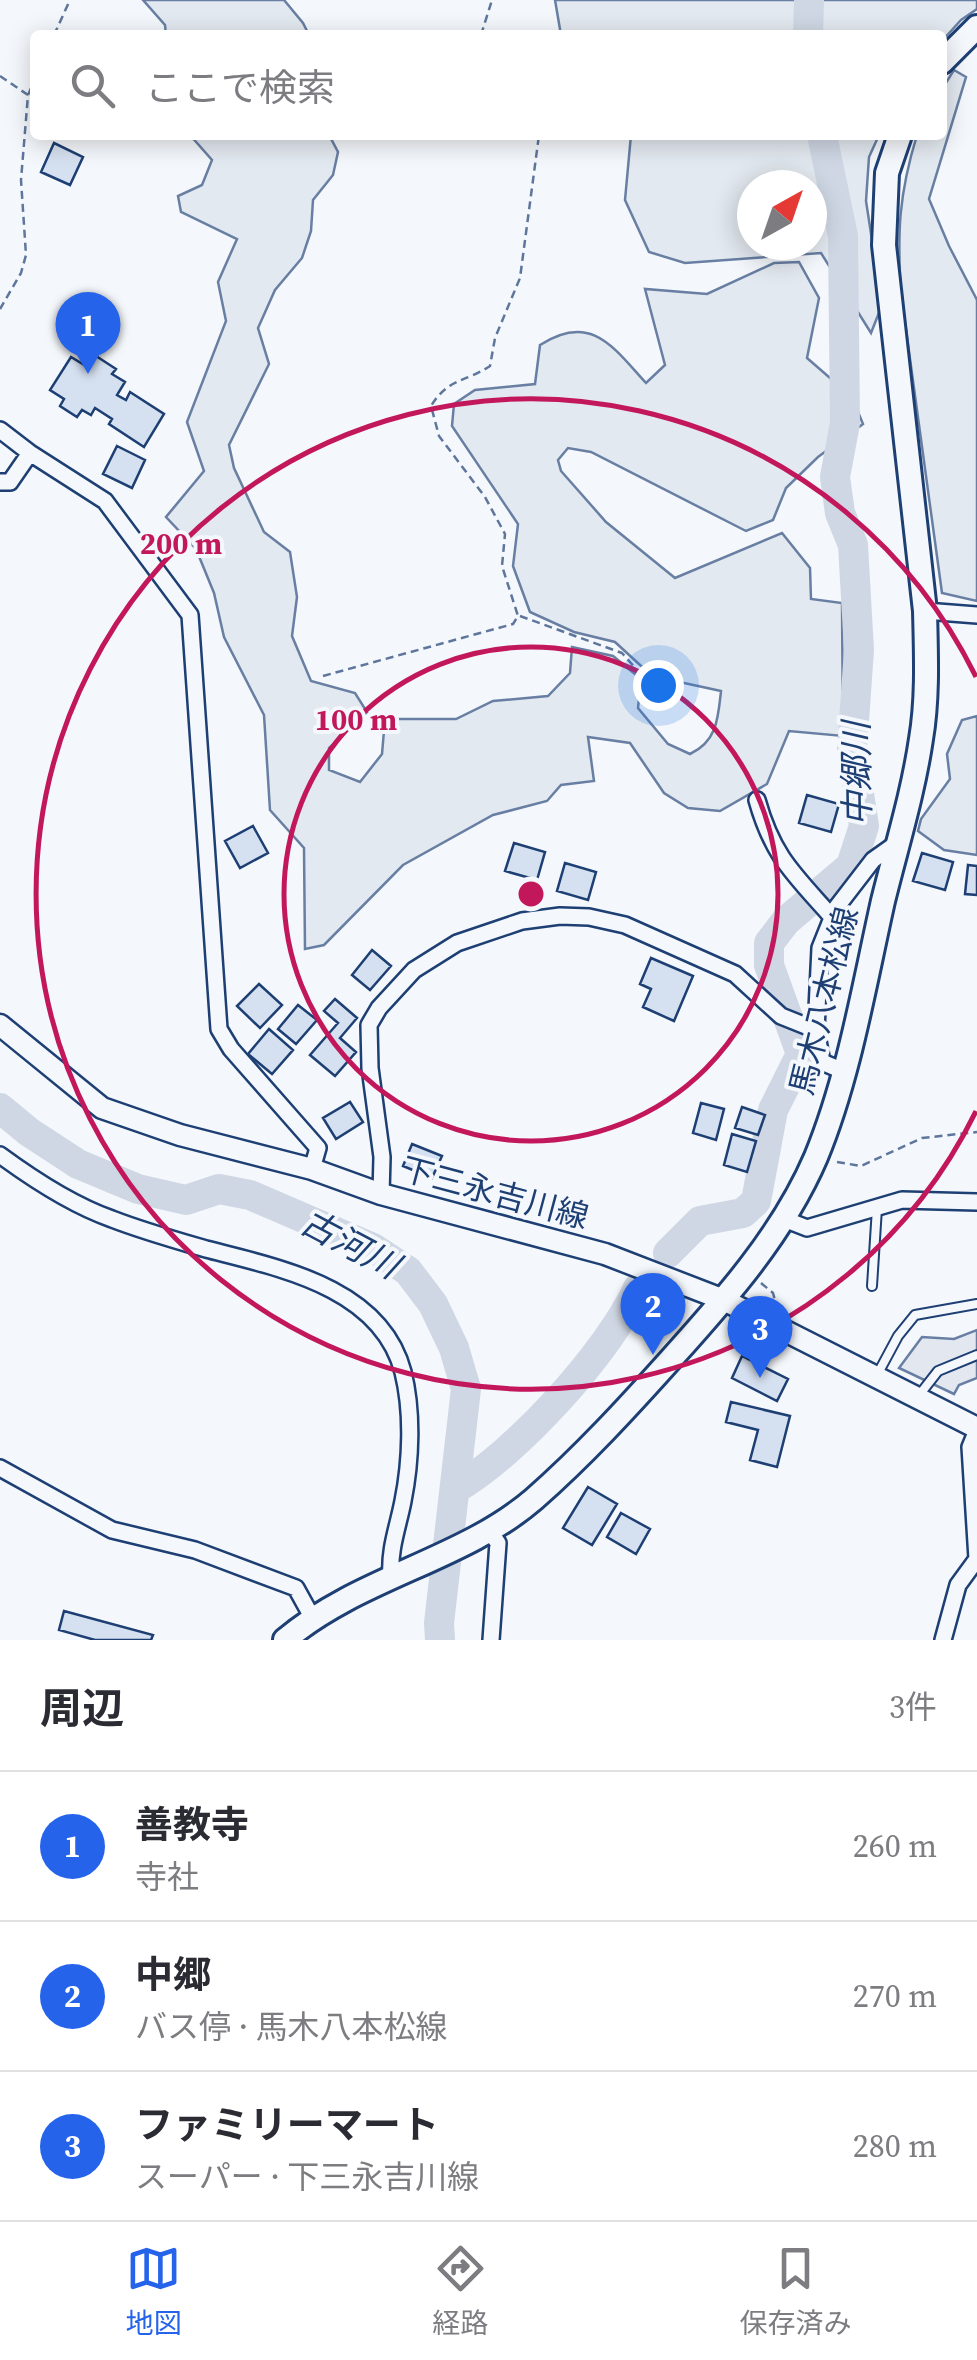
<!DOCTYPE html>
<html lang="ja">
<meta charset="utf-8">
<style>
body{margin:0;font-family:"Source Serif 4","Noto Sans JP",serif;background:#f7f7f7;color:#2b2b33}
.compass{position:absolute;left:737px;top:170px;width:90px;height:90px;border-radius:50%;background:#fff;box-shadow:0 5px 25px #0003;rotate:40deg}
.you{position:absolute;left:658px;top:685px;width:35px;height:35px;margin:-25px;border:8px solid #fff;border-radius:50%;background:#1a73e8;box-shadow:0 0 0 15px #1a73e833}
.badge{display:grid;place-items:center;width:65px;height:65px;border-radius:50%;background:#2563eb;color:#fff;font-size:32px;font-weight:700}
.pin{position:absolute;translate:-50% -82px;filter:drop-shadow(0 2px 5px #0008)}
.pin::after{content:'';position:absolute;top:52px;width:35px;height:30px;background:inherit;clip-path:polygon(0 0,100% 0,50% 100%)}
.list{margin:0;padding:0;list-style:none}
h2{display:flex;justify-content:space-between;align-items:center;height:130px;margin:0;padding:0 40px;font-size:42px}
h2 small{font-size:32px;font-weight:400;color:#7c7c81}
.list li{display:grid;grid-template-columns:65px 1fr auto;gap:30px;align-items:center;box-sizing:border-box;height:150px;padding:0 40px;border-top:2px solid #e1e1e2}
.list b{display:block;font-size:38px;white-space:nowrap}
.list p{margin:0;font-size:32px;white-space:nowrap;color:#7c7c81}
.list em{font-size:32px;font-style:normal;color:#7c7c81}
.icon{flex:none;width:55px;height:55px;fill:none;stroke:currentColor;stroke-width:2;stroke-linecap:round;stroke-linejoin:round}
.map{position:relative;flex:none;width:977px;height:1640px;overflow:hidden}
.search{position:absolute;background:#fff;box-shadow:0 5px 25px #0003;left:30px;right:30px;top:30px;height:110px;display:flex;align-items:center;gap:25px;box-sizing:border-box;padding:0 35px;border-radius:10px;color:#7c7c81;font-size:38px}
.sheet{height:580px;background:#fff}
nav{display:flex;justify-content:space-around;align-items:center;box-sizing:border-box;height:140px;border-top:2px solid #e1e1e2;background:#fff;font-size:28px;color:#7c7c81}
nav a{display:grid;justify-items:center;gap:5px}
nav .on{color:#2563eb}
.map>svg:first-child{display:block}
</style>
<div class="map">
<svg width="977" height="1640" viewBox="0 0 977 1640">
<rect width="100%" height="100%" fill="#f4f7fb"/>
<path fill="#e3e9f0" stroke="#687fa3" stroke-width="2.5" fill-rule="evenodd" d="M 143,0 L 284,0 L 303,23 L 309,35 L 166,35 L 165,25 Z
M 555,0 L 977,0 L 977,9 L 961,20 L 942,41 L 942,35 L 561,35 Z
M 954,70 L 966,77 L 929,199 L 949,246 L 977,300 L 977,601 L 942,593 L 901,293 C 897,232 899,194 917,135 L 942,135 L 942,89 Z
M 190,135 L 329,135 L 338,152 L 333,175 L 313,200 L 311,231 L 302,258 L 275,290 L 258,328 L 269,364 L 229,445 L 234,468 L 264,532 L 290,552 L 297,597 L 292,636 L 311,681 L 355,693 L 367,712 L 329,748 L 329,770 L 360,782 L 382,754 L 385,719 L 456,719 L 493,701 L 548,696 L 570,673 L 572,647 L 613,656 L 641,679 L 638,708 L 668,744 L 690,754 C 717,741 718,719 721,691 L 652,676 L 615,642 L 574,632 L 530,612 L 513,566 L 518,524 L 452,426 L 454,404 L 475,390 L 535,384 L 540,345 C 591,312 613,347 646,383 L 665,365 L 645,289 L 707,294 L 774,263 L 799,262 L 819,298 L 807,358 L 852,397 L 863,424 L 818,457 L 786,488 L 773,520 L 746,531 L 591,452 L 568,448 L 558,460 L 561,471 L 606,522 L 675,578 L 782,533 L 810,568 L 811,599 L 842,603 L 843,736 L 789,731 L 767,784 L 720,811 L 688,808 L 664,793 L 630,743 L 588,737 L 594,781 L 561,785 L 547,801 L 493,815 L 403,865 L 324,945 L 305,949 L 304,848 L 270,810 L 264,715 L 224,637 L 214,593 L 196,549 L 166,517 L 204,471 L 187,422 L 226,321 L 218,282 L 237,239 L 181,212 L 178,196 L 202,185 L 212,160 Z
M 631,135 L 879,135 L 869,157 L 866,201 L 882,305 L 871,333 L 821,253 L 685,263 L 649,252 L 625,200 ZM 752,185 L 812,185 L 812,245 L 752,245 Z
M 977,716 L 977,855 L 944,850 L 918,831 L 921,819 L 950,779 L 947,754 L 962,720 Z"/>
<path fill="#e3e8f0" stroke="#687fa3" stroke-width="2.5" d="M 977,1330 L 977,1378 L 959,1385 L 954,1394 L 899,1368 L 922,1337 L 954,1339 Z"/>
<g fill="none" stroke-linecap="round" stroke-linejoin="round">
<path stroke="#cfd7e4" stroke-width="30" d="M 808,35 L 809,0
M 0,1108 L 29,1132 L 78,1164 L 138,1189 L 186,1200 L 219,1189 L 250,1195 L 373,1248 L 408,1271 L 433,1304 L 454,1348 L 466,1389 L 439,1623 L 440,1640
M 668,1253 L 700,1221 L 743,1213 L 756,1201 L 773,1110 L 801,1054 L 769,965 L 769,943 L 786,921 L 851,866 L 864,826 L 852,749 L 859,650 L 853,545 L 840,513 L 835,477 L 845,423 L 843,236 L 822,135
M 455,1489 C 516,1454 608,1353 638,1288"/>
</g>
<path fill="#d5e0f0" stroke="#1d3f73" stroke-width="2.5" d="M 54,143 L 83,157 L 70,185 L 41,172 Z
M 93,354 L 116,369 L 112,374 L 125,382 L 117,395 L 126,400 L 130,392 L 164,414 L 144,447 L 109,424 L 112,419 L 95,408 L 91,415 L 82,410 L 77,417 L 60,406 L 64,399 L 50,390 L 71,357 L 86,366 Z
M 117,446 L 145,460 L 132,488 L 103,474 Z
M 807,795 L 839,804 L 831,832 L 799,823 Z
M 253,826 L 268,853 L 240,868 L 225,841 Z
M 514,843 L 545,852 L 537,880 L 505,871 Z
M 922,853 L 953,862 L 945,890 L 913,881 Z
M 565,863 L 596,872 L 588,900 L 557,891 Z
M 968,865 L 977,866 L 977,895 L 965,894 Z
M 372,950 L 391,966 L 370,990 L 352,975 Z
M 651,958 L 693,976 L 674,1021 L 643,1007 L 651,989 L 640,984 Z
M 259,984 L 282,1005 L 260,1028 L 237,1006 Z
M 335,999 L 357,1018 L 340,1038 L 356,1052 L 335,1076 L 310,1055 L 338,1023 L 324,1011 Z
M 298,1005 L 317,1020 L 296,1044 L 278,1029 Z
M 269,1029 L 293,1050 L 272,1074 L 248,1054 Z
M 350,1102 L 363,1122 L 336,1139 L 323,1118 Z
M 701,1103 L 724,1109 L 716,1140 L 693,1133 Z
M 742,1107 L 765,1115 L 758,1135 L 735,1128 Z
M 732,1134 L 756,1141 L 747,1172 L 724,1165 Z
M 412,1144 L 442,1156 L 432,1178 L 403,1166 Z
M 742,1356 L 788,1379 L 777,1401 L 732,1378 Z
M 731,1402 L 790,1416 L 777,1467 L 750,1460 L 758,1430 L 726,1422 Z
M 588,1487 L 617,1504 L 592,1545 L 563,1528 Z
M 621,1513 L 650,1529 L 636,1554 L 607,1537 Z
M 64,1611 L 153,1635 L 151,1640 L 95,1640 L 59,1630 Z"/>
<g fill="none" stroke-linecap="round" stroke-linejoin="round">
<g stroke="#1d3f73" stroke-width="12">
<path id="service" d="M 872,1286 L 877,1208
M 876,1377 L 898,1336 L 915,1315 L 977,1304
M 920,1394 L 938,1371 L 977,1355"/>
</g>
<g stroke="#1d3f73" stroke-width="20">
<path id="minor" d="M 0,430 L 30,453 L 105,501 L 190,615 L 219,1029 L 231,1049 L 318,1148 L 312,1169
M 0,482 L 10,482 L 30,453
M 925,611 L 977,615
M 757,800 C 773,857 794,874 831,916
M 843,1071 L 822,1062 L 816,1030 L 820,948 L 836,908 L 873,860 L 897,843
M 0,1155 C 34,1180 72,1205 112,1219 C 143,1231 175,1240 206,1249 C 279,1268 381,1287 403,1372 C 413,1412 411,1461 403,1501 C 398,1527 389,1549 391,1576
M 381,1194 L 382,1157 L 370,1068 L 369,1025 L 379,1008 L 414,970 L 457,943 L 522,921 L 560,916 L 589,917 L 625,925 L 735,974 L 781,1016 L 816,1030
M 784,1219 L 807,1228 L 902,1200 L 977,1202
M 0,1468 L 112,1530 L 195,1550 L 296,1588 L 312,1617
M 489,1530 L 498,1543 L 491,1640
M 943,1640 L 958,1585 L 977,1559 L 970,1447 L 977,1430"/>
</g>
<g stroke="#1d3f73" stroke-width="25">
<path id="secondary" d="M 0,1025 L 102,1108 L 180,1135 L 312,1169 L 381,1194 L 605,1254 L 724,1300 L 977,1428"/>
</g>
<g stroke="#1d3f73" stroke-width="28">
<path id="primary" d="M 942,62 L 977,27
M 285,1640 C 359,1577 462,1561 534,1499 C 583,1456 628,1407 671,1359 C 726,1298 783,1234 816,1157 C 849,1077 864,986 883,901 C 896,848 913,794 921,739 C 928,698 926,653 925,611 L 884,245 L 887,173 L 900,135"/>
</g>
<path stroke="#5e769c" stroke-width="2.5" stroke-dasharray="8 5" stroke-linecap="butt" d="M 54,35 L 70,0
M 481,35 L 492,0
M 0,76 L 28,95 L 21,180 L 26,255 L 21,273 L 0,309
M 28,95 L 35,79
M 520,616 L 622,653 L 652,687
M 323,676 L 513,624 L 518,616 L 502,566 L 505,534 L 485,497 L 439,436 L 431,406 C 448,378 466,382 490,366 L 495,338 L 520,278 L 539,135
M 837,1162 L 861,1166 L 922,1138 L 977,1132
M 761,1283 L 773,1293 L 776,1304"/>
<use href="#service" stroke="#f4f7fb" stroke-width="8"/>
<use href="#minor" stroke="#f4f7fb" stroke-width="15"/>
<use href="#secondary" stroke="#f4f7fb" stroke-width="20"/>
<use href="#primary" stroke="#f4f7fb" stroke-width="22"/>
</g>
<g fill="none" stroke="#c2185b" stroke-width="5">
<circle cx="531" cy="894" r="247"/>
<path d="M976 1111A495 495 0 1 1 976 677"/>
</g>
<g text-anchor="middle" dominant-baseline="central" stroke-width="8" stroke-linejoin="round" paint-order="stroke">
<g font-size="32" fill="#1d3f73" stroke="#f4f7fb">
<text transform="translate(824 1001) rotate(-76)">馬木八本松線</text>
<text transform="translate(495 1193) rotate(15)">下三永吉川線</text>
</g>
<g font-size="35" font-style="italic" fill="#1d3f73" stroke="#f4f7fb">
<text transform="translate(857 774) rotate(-91)">中郷川</text>
<text transform="translate(350 1244) rotate(28)">古河川</text>
</g>
</g>
<circle cx="531" cy="894" r="15" fill="#c2185b" stroke="#f4f7fb" stroke-width="5"/>
<g font-size="30" text-anchor="middle" font-weight="bold" fill="#c2185b" stroke="#f4f7fb" stroke-width="8" stroke-linejoin="round" paint-order="stroke">
<text x="181" y="554">200 m</text>
<text x="356" y="730">100 m</text>
</g>
</svg>
<svg class="compass" viewBox="-18 -18 36 36"><path d="M0-13l5 13h-10z" fill="#e53935"/><path d="M0 13l5-13h-10z" fill="#7c7c81"/></svg>
<div class="you"></div>
<div class="pin badge" style="left:88px;top:374px">1</div>
<div class="pin badge" style="left:653px;top:1355px">2</div>
<div class="pin badge" style="left:760px;top:1378px">3</div>
<div class="search"><svg class="icon" aria-label="search" viewBox="0 0 24 24"><circle cx="10" cy="10" r="6"/><path d="M15 15l6 6"/></svg>ここで検索</div>
</div>
<section class="sheet">
<h2>周辺<small>3件</small></h2>
<ul class="list">
<li><span class="badge">1</span><div><b>善教寺</b><p>寺社</p></div><em>260 m</em></li>
<li><span class="badge">2</span><div><b>中郷</b><p>バス停 · 馬木八本松線</p></div><em>270 m</em></li>
<li><span class="badge">3</span><div><b>ファミリーマート</b><p>スーパー · 下三永吉川線</p></div><em>280 m</em></li>
</ul>
</section>
<nav>
<a class="on"><svg class="icon" aria-label="map" viewBox="0 0 24 24"><path d="M3 6l6-2 6 2 6-2v14l-6 2-6-2-6 2zM9 4v14M15 6v14"/></svg>地図</a>
<a><svg class="icon" aria-label="directions" viewBox="0 0 24 24"><path d="M12 3l9 9-9 9-9-9zM9 14v-3h6M13 9l2 2-2 2"/></svg>経路</a>
<a><svg class="icon" aria-label="saved" viewBox="0 0 24 24"><path d="M7 4h10v16l-5-4-5 4z"/></svg>保存済み</a>
</nav>
